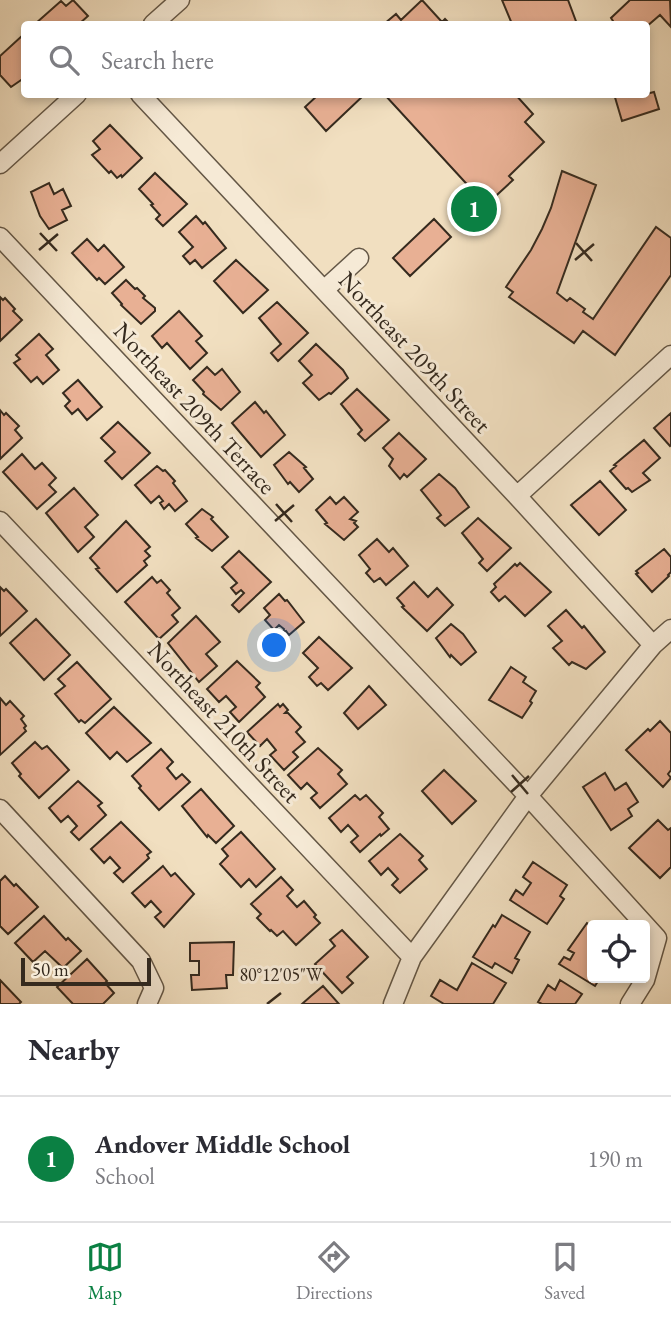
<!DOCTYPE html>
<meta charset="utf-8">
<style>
body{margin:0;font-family:"EB Garamond",serif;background:#f7f7f7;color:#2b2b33}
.controls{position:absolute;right:21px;bottom:21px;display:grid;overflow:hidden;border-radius:7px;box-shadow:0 4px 10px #0003}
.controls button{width:63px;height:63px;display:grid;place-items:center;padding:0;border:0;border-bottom:2px solid #e1e1e2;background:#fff;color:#2b2b33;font:35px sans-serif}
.scale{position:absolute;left:21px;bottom:18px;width:130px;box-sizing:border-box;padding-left:7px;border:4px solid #352a1e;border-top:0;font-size:19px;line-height:24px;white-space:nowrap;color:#352a1e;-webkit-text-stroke:5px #f6ead6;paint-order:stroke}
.you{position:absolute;left:275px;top:646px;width:24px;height:24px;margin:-18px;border:5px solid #fff;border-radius:50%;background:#1a73e8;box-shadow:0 0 0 10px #1a73e833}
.badge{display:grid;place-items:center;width:46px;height:46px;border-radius:50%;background:#0b8043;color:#fff;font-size:23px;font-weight:700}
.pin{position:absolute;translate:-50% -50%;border:4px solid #fff;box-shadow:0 2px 7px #0006}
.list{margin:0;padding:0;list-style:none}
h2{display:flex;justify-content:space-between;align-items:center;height:91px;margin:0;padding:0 28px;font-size:30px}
h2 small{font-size:23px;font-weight:400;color:#7c7c81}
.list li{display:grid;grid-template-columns:46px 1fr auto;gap:21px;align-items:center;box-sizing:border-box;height:126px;padding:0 28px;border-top:2px solid #e1e1e2}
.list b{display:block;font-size:26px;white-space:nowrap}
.list p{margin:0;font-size:23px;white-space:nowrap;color:#7c7c81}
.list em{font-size:23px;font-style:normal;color:#7c7c81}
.icon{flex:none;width:38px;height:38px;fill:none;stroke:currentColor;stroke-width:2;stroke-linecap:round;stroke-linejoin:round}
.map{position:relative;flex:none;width:671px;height:1004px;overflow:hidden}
.search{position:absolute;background:#fff;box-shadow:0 4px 10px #0003;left:21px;right:21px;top:21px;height:77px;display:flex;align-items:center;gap:18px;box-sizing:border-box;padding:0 24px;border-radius:7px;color:#7c7c81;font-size:26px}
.sheet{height:217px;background:#fff}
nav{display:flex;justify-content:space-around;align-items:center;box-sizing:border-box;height:98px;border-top:2px solid #e1e1e2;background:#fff;font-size:19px;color:#7c7c81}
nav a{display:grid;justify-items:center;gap:4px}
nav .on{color:#0b8043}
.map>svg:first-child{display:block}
</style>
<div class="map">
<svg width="671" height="1004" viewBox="0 0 671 1004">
<rect width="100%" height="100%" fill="#f1dfc0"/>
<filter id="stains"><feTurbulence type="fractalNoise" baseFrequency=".00286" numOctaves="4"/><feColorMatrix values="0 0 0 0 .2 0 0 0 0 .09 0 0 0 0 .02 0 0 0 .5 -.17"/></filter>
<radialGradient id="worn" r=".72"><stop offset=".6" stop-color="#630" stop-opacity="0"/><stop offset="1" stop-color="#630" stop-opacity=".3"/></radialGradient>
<path fill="#e8b094" stroke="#352a1e" stroke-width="2" d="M 73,0 L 88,16 L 79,24 L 35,24 L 61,1 L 66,6 Z
M 422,0 L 442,22 L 445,19 L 450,24 L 384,24 L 396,14 L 401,20 Z
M 502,0 L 568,0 L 577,24 L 512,24 Z
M 630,0 L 670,0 L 671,27 L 660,15 L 646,27 L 646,24 L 611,24 L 613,21 L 611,18 Z
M 23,35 L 24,78 L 11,87 L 0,75 L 0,56 Z
M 654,92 L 659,109 L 622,121 L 614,94 L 646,94 Z
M 319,94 L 365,94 L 326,131 L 305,107 Z
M 384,94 L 515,94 L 533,114 L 525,122 L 544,142 L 509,176 L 513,180 L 486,205 Z
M 110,125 L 142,158 L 122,177 L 121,175 L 117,178 L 111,171 L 109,173 L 92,155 L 100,149 L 93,141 Z
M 562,171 L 596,185 L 557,293 L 567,301 L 570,298 L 585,309 L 583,312 L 593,319 L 656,227 L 671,238 L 671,275 L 615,355 L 583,331 L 574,343 L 509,297 L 513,292 L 506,287 L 531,250 L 542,229 L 551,208 Z
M 155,173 L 187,204 L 163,226 L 156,219 L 160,215 L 151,205 L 153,204 L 139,189 Z
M 49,183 L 54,194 L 63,189 L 71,206 L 62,210 L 67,220 L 49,229 L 40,216 L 31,192 Z
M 196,216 L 203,224 L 205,222 L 226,248 L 202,268 L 195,260 L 190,264 L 183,256 L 193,247 L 179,232 Z
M 434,219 L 451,237 L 410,276 L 393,258 Z
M 87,239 L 98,251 L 104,245 L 124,267 L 105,284 L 99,278 L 97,280 L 72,253 Z
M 236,260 L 268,290 L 243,313 L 214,281 Z
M 126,280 L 135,289 L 137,288 L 145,296 L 143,298 L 155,308 L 155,311 L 141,324 L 121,305 L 122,304 L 112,293 Z
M 0,297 L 3,300 L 5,298 L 15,309 L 13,311 L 22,320 L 0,341 Z
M 277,302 L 308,333 L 278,361 L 271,353 L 281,344 L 259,318 Z
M 179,311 L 202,336 L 196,341 L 207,353 L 190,369 L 167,343 L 162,348 L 152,336 Z
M 39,334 L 53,349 L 46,355 L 59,370 L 43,384 L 37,377 L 31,382 L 14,363 L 20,359 L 16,355 Z
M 316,344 L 343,370 L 348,378 L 331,394 L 329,393 L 319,400 L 303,383 L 312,375 L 299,361 Z
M 207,367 L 215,375 L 222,369 L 240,392 L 221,410 L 203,394 L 204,392 L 193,380 Z
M 78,380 L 102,407 L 87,420 L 78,409 L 72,414 L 65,406 L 70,401 L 63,393 Z
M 357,389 L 389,420 L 365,441 L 358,434 L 362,430 L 341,404 Z
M 255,402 L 264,413 L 266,411 L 285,435 L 261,457 L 232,423 Z
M 0,410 L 4,415 L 6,413 L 19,426 L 15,430 L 22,438 L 0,459 Z
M 671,413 L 671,445 L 670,446 L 654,428 Z
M 118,422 L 150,453 L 122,479 L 105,461 L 115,452 L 101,438 Z
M 399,433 L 426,459 L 407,477 L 404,474 L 400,479 L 389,466 L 393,459 L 383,448 Z
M 644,440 L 660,458 L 643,473 L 650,480 L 632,492 L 628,488 L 626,489 L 610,471 L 616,466 L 614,465 Z
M 289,452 L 306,467 L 304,468 L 313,479 L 299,492 L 290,482 L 288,484 L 274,465 Z
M 22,454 L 35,469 L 42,463 L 56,478 L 49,485 L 56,492 L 37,509 L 3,472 Z
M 157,466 L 163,471 L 165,470 L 175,481 L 173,483 L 187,501 L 175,511 L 169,504 L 164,509 L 160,503 L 163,501 L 159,496 L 151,503 L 135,485 Z
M 439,474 L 455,488 L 469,507 L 445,526 L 437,518 L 441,515 L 421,490 Z
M 600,481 L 626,510 L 599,535 L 571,505 Z
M 74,488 L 98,515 L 85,527 L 94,537 L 78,552 L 46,513 Z
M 330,497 L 336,504 L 344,497 L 358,512 L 350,519 L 356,521 L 354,523 L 358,527 L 344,540 L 325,524 L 327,523 L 316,510 Z
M 202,509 L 213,517 L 211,519 L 228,537 L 212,551 L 196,538 L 198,537 L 186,524 Z
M 478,518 L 511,548 L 487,571 L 479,563 L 483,559 L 462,533 Z
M 126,521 L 150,547 L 145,551 L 150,556 L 144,561 L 147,565 L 117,592 L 96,569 L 99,568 L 90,558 Z
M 377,539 L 389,552 L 393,548 L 408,566 L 386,585 L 380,578 L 374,582 L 366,573 L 370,569 L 359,555 Z
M 664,549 L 671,557 L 671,572 L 668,575 L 669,576 L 652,592 L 636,574 L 638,573 L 636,571 Z
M 239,551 L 271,582 L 239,612 L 232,605 L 244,593 L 241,590 L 236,594 L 231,588 L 237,583 L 222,567 Z
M 520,563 L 551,592 L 525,616 L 505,596 L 499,601 L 491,592 L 496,587 L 494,584 L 515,564 L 517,566 Z
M 152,577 L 157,583 L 161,580 L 170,590 L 167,593 L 180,608 L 172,615 L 178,622 L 159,639 L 125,602 Z
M 414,582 L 428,597 L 437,588 L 453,605 L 427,631 L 402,607 L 404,606 L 397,598 Z
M 0,587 L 4,591 L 6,589 L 27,611 L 0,636 Z
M 279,594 L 285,601 L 287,600 L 304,622 L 289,635 L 286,631 L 283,632 L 284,629 L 279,625 L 274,630 L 265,620 L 270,615 L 264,608 Z
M 566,610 L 582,628 L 584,626 L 605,652 L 586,669 L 572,662 L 569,665 L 553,648 L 562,641 L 548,626 Z
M 196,616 L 220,642 L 206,654 L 217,666 L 199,682 L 168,643 Z
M 36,619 L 70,655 L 44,680 L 10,643 Z
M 451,624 L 463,634 L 476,652 L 461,665 L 451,655 L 450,657 L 436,638 Z
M 319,637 L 352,668 L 328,690 L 321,683 L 317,686 L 309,677 L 318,668 L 303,653 Z
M 237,661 L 260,683 L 256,687 L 265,697 L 239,722 L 230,712 L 236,707 L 226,696 L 219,702 L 207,689 Z
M 77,662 L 111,699 L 85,723 L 81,720 L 79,722 L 55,694 L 65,686 L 58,679 Z
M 511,667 L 526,677 L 523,682 L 536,691 L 530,701 L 532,703 L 522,718 L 489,700 Z
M 369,686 L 386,705 L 358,729 L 344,713 Z
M 0,698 L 6,705 L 10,701 L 24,716 L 21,719 L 26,726 L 24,728 L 26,731 L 0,755 Z
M 278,704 L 280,707 L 283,704 L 288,710 L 285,713 L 288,713 L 301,727 L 296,732 L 305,742 L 293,752 L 298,757 L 284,770 L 270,755 L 276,750 L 267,739 L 260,746 L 247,732 Z
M 114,707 L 151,743 L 127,762 L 117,752 L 110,759 L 86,733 Z
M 660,721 L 671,733 L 671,770 L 668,774 L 671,778 L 663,787 L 626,750 L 648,729 L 650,731 Z
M 35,742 L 42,749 L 47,746 L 69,770 L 39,798 L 19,776 L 21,774 L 12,763 Z
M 318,748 L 342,770 L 338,774 L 347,784 L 320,808 L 311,798 L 317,793 L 307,783 L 301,789 L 288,775 Z
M 161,749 L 173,762 L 167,768 L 176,779 L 182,774 L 190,782 L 159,810 L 139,788 L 141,786 L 132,776 Z
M 444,770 L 476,801 L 452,824 L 422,791 Z
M 605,773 L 615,790 L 626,783 L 638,802 L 628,809 L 632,816 L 611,830 L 583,787 Z
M 78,781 L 102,803 L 98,806 L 106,815 L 79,840 L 71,832 L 77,826 L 68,816 L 61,822 L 49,808 Z
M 201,789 L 234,826 L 216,843 L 208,835 L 207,837 L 182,806 Z
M 355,795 L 360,800 L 366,795 L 383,813 L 379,817 L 389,829 L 381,836 L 380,834 L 360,852 L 351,842 L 358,836 L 348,825 L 341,832 L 329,818 Z
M 658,820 L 668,830 L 671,828 L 671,867 L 660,878 L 629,848 Z
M 121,822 L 151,852 L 147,855 L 149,858 L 123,882 L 114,873 L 120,868 L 110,857 L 104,863 L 91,849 Z
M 241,832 L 275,869 L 256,887 L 249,879 L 241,887 L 220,864 L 228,856 L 222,849 Z
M 400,834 L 423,856 L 419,860 L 427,869 L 400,893 L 392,885 L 398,879 L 388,868 L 381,875 L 369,861 Z
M 533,862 L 567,885 L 560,896 L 564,899 L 547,924 L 510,900 L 516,890 L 523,895 L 531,883 L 523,877 Z
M 163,866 L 171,876 L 175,873 L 194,894 L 164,927 L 155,917 L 161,912 L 151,901 L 145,907 L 132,893 Z
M 5,876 L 14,886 L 16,884 L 38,907 L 8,934 L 0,926 L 0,881 Z
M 281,877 L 293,890 L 287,896 L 297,907 L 304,901 L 316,915 L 314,917 L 320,923 L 296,945 L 283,931 L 277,936 L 271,930 L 270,931 L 257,918 L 261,914 L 251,904 Z
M 502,915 L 530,932 L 515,958 L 519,960 L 512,973 L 495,963 L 492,968 L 473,957 L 493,925 L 495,927 Z
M 44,916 L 66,940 L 68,938 L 81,951 L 63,968 L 45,951 L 33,962 L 15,943 Z
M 587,923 L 592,926 L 592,978 L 600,978 L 595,986 L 559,964 L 564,957 L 570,960 L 574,953 L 568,950 Z
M 342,930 L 368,957 L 347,977 L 353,983 L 342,993 L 315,964 L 335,946 L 330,940 Z
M 234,942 L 233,975 L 226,975 L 227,988 L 192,990 L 191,975 L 199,975 L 199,961 L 190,961 L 190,943 Z
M 87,959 L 107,981 L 105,983 L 114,993 L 103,1004 L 73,1004 L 57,987 Z
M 472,963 L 506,983 L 493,1004 L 444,1004 L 431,996 L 440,980 L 457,990 Z
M 0,980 L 21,1002 L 19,1004 L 0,1004 Z
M 560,980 L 582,994 L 575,1004 L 542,1004 L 538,1002 L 548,985 L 555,990 Z
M 323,986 L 339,1004 L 302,1004 L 311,996 Z"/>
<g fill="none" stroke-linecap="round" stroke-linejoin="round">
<g stroke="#645746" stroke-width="21">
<path id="minor" d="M 153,24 L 180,0
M 140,94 L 517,496 L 653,645
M 0,164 L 77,94
M 0,237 L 528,796 L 657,938 L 645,980 L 630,1004
M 324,290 L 359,258
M 517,496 L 671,355
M 0,521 L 412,957
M 0,809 L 141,961 L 154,988 L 147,1004
M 393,1004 L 412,957 L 528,796 L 653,645 L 671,629"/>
</g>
<use href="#minor" stroke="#f6ead6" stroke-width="18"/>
</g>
<path fill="none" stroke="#352a1e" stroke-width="2.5" d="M 40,233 L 57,251M 576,243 L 592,261M 39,250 L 58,234M 575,260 L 594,244M 276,504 L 292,522M 275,521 L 294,505M 512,775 L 528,794M 511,792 L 529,776M 267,1004 L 281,993"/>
<g text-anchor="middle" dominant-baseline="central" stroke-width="6" stroke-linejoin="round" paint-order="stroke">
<g font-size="24" fill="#352a1e" stroke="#f6ead6">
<text transform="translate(415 352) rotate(47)">Northeast 209th Street</text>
<text transform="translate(195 408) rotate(47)">Northeast 209th Terrace</text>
<text transform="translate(224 722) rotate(47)">Northeast 210th Street</text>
</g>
</g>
<g font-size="18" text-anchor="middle" fill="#352a1e" stroke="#f6ead6" stroke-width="6" stroke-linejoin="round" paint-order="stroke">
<text x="281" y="981">80°12'05"W</text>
</g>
<rect width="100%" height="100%" filter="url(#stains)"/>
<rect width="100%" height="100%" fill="url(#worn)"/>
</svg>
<div class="controls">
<button><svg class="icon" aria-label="locate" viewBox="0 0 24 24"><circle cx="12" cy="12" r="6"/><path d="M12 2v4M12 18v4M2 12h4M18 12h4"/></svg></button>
</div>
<div class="scale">50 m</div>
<div class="you"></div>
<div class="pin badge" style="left:474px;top:209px">1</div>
<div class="search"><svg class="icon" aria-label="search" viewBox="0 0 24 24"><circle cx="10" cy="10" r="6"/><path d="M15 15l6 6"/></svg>Search here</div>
</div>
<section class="sheet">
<h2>Nearby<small></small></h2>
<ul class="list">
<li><span class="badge">1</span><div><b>Andover Middle School</b><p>School</p></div><em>190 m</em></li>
</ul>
</section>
<nav>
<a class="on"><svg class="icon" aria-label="map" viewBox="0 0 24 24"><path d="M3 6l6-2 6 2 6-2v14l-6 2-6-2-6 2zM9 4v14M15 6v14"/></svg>Map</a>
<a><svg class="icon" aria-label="directions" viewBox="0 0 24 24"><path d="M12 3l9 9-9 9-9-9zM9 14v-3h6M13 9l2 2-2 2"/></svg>Directions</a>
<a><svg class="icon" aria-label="saved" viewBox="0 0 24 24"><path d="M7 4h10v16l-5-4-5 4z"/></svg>Saved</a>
</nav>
